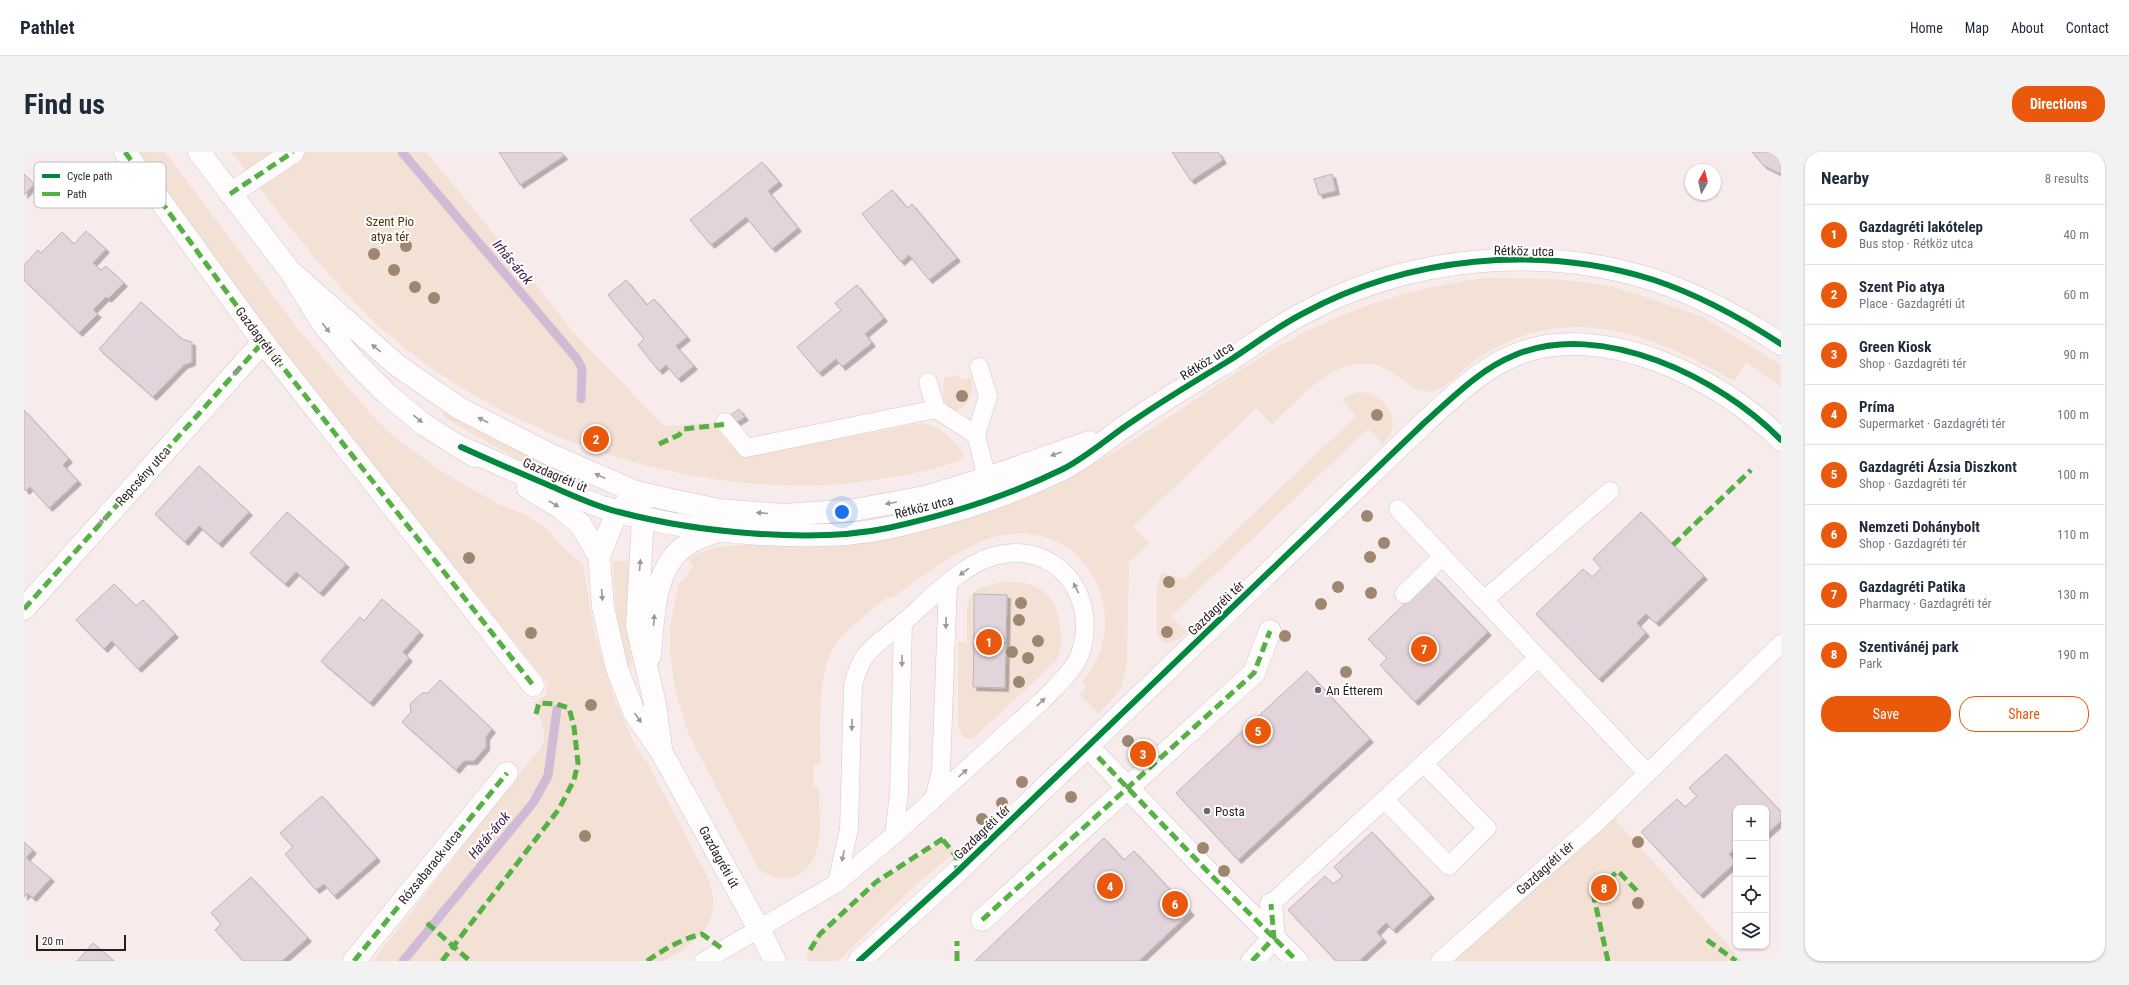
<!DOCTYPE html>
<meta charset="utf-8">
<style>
body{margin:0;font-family:"Roboto Condensed",sans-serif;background:#f2f2f3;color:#1f2937}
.controls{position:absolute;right:12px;bottom:12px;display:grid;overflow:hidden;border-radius:8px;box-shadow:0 1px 3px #0004}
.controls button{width:36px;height:36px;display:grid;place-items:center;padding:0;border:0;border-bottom:1px solid #e0e1e3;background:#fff;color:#1f2937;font:20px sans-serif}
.compass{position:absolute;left:1661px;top:12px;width:36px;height:36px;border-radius:50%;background:#fff;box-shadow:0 1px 3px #0004;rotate:8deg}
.scale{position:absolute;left:12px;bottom:10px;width:90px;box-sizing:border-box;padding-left:4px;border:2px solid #271e1f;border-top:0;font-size:11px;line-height:14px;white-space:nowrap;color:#271e1f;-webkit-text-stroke:3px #fff;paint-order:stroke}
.you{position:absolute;left:818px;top:360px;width:14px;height:14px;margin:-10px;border:3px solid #fff;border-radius:50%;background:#1a73e8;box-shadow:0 0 0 6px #1a73e833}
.badge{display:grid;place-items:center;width:26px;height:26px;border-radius:50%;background:#ea580c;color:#fff;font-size:13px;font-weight:700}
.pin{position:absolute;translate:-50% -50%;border:2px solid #fff;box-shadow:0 1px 4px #0006}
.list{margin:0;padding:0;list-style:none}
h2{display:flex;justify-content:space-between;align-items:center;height:52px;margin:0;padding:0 16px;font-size:17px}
h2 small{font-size:13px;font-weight:400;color:#747a83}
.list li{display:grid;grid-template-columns:26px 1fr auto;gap:12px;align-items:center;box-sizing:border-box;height:60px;padding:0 16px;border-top:1px solid #e0e1e3}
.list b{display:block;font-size:15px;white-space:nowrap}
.list p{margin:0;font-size:13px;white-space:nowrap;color:#747a83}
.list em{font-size:13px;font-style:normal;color:#747a83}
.actions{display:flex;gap:8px;padding:12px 16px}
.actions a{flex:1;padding:9px 0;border:1px solid #ea580c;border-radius:16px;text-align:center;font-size:14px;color:#ea580c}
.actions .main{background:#ea580c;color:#fff}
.icon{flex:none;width:22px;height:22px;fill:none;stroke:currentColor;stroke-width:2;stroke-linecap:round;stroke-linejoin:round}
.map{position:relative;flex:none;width:1757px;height:809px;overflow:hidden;border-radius:16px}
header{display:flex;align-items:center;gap:24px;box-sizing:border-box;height:56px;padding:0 20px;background:#fff;border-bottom:1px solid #e0e1e3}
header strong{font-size:19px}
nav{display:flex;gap:22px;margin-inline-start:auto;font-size:14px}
.intro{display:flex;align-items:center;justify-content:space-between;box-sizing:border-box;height:96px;padding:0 24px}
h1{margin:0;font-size:28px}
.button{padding:10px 18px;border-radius:16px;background:#ea580c;color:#fff;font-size:14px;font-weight:700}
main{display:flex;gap:24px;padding:0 24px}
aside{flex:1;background:#fff;border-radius:16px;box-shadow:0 1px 3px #0004}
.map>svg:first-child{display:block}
</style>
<header>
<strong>Pathlet</strong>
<nav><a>Home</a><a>Map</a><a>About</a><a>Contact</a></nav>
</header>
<div class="intro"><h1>Find us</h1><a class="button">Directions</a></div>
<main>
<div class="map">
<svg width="1757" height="809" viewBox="0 0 1757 809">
<defs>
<filter id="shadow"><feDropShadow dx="3.5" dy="3.5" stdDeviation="0" flood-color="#0004"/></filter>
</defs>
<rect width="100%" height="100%" fill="#f8ebec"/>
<path fill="#f4e1d5" d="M 114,0 L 141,0 L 275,178 L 345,260 L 369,284 L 420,321 L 474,352 L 501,362 L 522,376 L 540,397 L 559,412 L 571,483 L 590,546 L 611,593 L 625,613 L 685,728 C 686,734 689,740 689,747 C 692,778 664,796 640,809 L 349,809 L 508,606 C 529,591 518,571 510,551 L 522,543 L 523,531 L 272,215 Z
M 207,0 L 402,0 L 502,120 L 549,180 L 640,274 L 688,271 C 697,279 703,293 714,299 C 720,302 730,301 736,302 L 899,271 C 918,274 930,289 941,304 C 926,319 832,331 807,333 C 650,341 476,281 358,177 C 300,125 256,60 207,0 Z
M 1462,126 L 1528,127 L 1561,130 L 1589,135 L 1615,143 L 1677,164 L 1757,213 L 1757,235 L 1722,210 L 1710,229 C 1639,188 1560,153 1479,192 C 1466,198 1453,207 1441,216 C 1431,224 1423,236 1409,239 C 1394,242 1383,231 1372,223 C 1324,188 1280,242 1248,273 L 1232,256 L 1109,375 L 1125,391 L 1105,410 L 1103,513 L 1096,538 L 1075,562 L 1056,543 L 1063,534 L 1058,530 C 1111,469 1067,373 985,382 C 943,387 901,424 866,447 L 863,445 C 847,459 826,473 813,490 C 792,518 797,577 796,612 L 790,612 L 789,635 L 795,636 C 795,664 803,712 771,724 C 758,729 744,724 734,716 L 664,581 L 651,538 L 646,497 L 646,476 L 654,434 L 669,415 L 664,406 C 691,392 721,392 752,393 L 1060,317 C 1128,281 1188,233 1254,195 C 1317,158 1390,135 1462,126 Z
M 934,223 L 936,228 L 947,225 C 950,243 946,252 930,261 L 919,247 L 920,226 Z
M 1336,240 C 1364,243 1380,269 1359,292 L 1344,277 L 1147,464 L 1163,480 C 1156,487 1151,490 1141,491 L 1136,487 L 1133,481 L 1133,434 L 1138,421 L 1161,427 L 1332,264 L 1318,248 L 1326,243 Z
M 422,260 L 453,278 L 515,309 L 558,327 L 558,332 L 554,333 L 548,331 L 495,308 L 428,270 L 419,264 L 419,261 Z
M 589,409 L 606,409 L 603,455 L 608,513 L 606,514 L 602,513 L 592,464 Z
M 978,430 C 1011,428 1033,440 1036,475 C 1037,487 1038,498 1032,509 L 951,585 L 944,587 L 938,584 L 934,574 L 934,490 L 943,490 C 944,452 935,438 978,430 Z
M 1587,663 L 1718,809 L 1428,809 Z
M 920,686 L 932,699 L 892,733 L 814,809 L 783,809 C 784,792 789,786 802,773 L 806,774 L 811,770 L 859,726 L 908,696 Z"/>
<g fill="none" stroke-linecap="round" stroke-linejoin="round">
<path stroke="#cfbbd6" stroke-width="9" d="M 378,0 L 553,207 L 558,217 L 557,247
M 379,809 L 509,651 L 524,624 L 533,557"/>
</g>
<path fill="#e2d4da" stroke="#bdb3b6" filter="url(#shadow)" d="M 475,0 L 537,0 L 540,4 L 496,33 Z
M 1148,0 L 1194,0 L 1199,8 L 1167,29 Z
M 1728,0 L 1757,0 L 1757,22 L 1739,13 Z
M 738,10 L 755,30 L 744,39 L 774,76 L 748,97 L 722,65 L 687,93 L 666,68 Z
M 0,22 L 10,32 L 0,43 Z
M 1308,22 L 1312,39 L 1295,43 L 1290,27 Z
M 868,38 L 883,56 L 888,52 L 933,106 L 905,128 L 885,103 L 877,110 L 838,62 Z
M 62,79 L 82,97 L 69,111 L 77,118 L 82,114 L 100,131 L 84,147 L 82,145 L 69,158 L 74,162 L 55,181 L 0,128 L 0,113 L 14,98 L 17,101 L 38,80 L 50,92 Z
M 602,128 L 623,153 L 630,147 L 663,185 L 652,194 L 670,214 L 654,227 L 642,213 L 635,219 L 614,193 L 620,187 L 584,143 Z
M 833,133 L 860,166 L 841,182 L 848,191 L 818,215 L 812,207 L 795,221 L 773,195 L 817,158 L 811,151 Z
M 117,150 L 158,187 L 168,190 L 168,210 L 160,213 L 129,245 L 75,197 Z
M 715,257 L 721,265 L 713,270 L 707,263 Z
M 0,258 L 45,307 L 39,313 L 54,329 L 25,356 L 6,335 L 2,339 L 0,337 Z
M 175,314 L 225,360 L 195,392 L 175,374 L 161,390 L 131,362 Z
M 263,360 L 322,412 L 296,441 L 272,420 L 261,432 L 226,401 Z
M 1617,360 L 1680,424 L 1632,471 L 1622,462 L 1613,471 L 1622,481 L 1575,527 L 1512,462 L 1559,417 L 1568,425 L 1577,416 L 1569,407 Z
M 1410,424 L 1464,480 L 1391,550 L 1356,513 L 1363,506 L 1344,487 Z
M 90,432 L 112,454 L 119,448 L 151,482 L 114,517 L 88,489 L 80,497 L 52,468 Z
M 950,442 L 983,443 L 982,491 L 950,490 Z
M 358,447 L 396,480 L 379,500 L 385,506 L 346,551 L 297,509 L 336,465 L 340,469 Z
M 950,490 L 982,491 L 981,536 L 949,535 Z
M 1283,519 L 1346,587 L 1214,708 L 1152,641 Z
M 416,528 L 468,577 L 462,585 L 462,595 L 450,609 L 440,609 L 432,618 L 378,570 L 387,560 L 386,552 L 398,541 L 404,541 Z
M 1702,602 L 1757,660 L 1757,669 L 1742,683 L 1742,656 L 1712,656 L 1712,696 L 1705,702 L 1712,710 L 1676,743 L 1617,680 L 1653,647 L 1661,655 L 1673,644 L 1665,636 Z
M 298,644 L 353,706 L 310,744 L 300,732 L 292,738 L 261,702 L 269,695 L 256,681 Z
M 1348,680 L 1407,743 L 1369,778 L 1362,771 L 1353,780 L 1359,787 L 1335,809 L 1312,809 L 1264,758 L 1301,724 L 1309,732 L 1319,724 L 1310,715 Z
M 1080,686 L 1100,708 L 1110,699 L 1167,760 L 1115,809 L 951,809 Z
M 0,690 L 9,698 L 2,706 L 27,726 L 9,746 L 3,741 L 0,745 Z
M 227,725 L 284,786 L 258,809 L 219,809 L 191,778 L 197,772 L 187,761 Z
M 69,791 L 90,809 L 53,809 Z"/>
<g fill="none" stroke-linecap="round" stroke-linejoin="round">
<g stroke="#d2c7c8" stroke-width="19">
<path id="lane" d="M 904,230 L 912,257 L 952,283 L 963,326
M 701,270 L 722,296 L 912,257
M 952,283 L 964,244 L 955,215
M 1374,357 L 1623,621
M 1380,442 L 1419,404
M 1460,448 L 1586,339
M 910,647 L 917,619 L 924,432
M 1361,648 L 1425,714 L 1463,676 L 1400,612
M 870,683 L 875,641 L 879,470
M 1247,752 L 1514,506
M 680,809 L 813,731 L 870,683 L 1018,549 C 1030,536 1050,519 1056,502 C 1076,444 1032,387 970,404 C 937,413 905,448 880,470 C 853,493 837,497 829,534 L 825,677 L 813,731
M 1416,809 L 1574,669 L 1757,492"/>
</g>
<g stroke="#d2c7c8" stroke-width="23">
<path id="street" d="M 101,0 L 239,190 L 509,533
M 206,42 L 269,0
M 0,457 L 239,190
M 1074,605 L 1187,723 L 1273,809
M 958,768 L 1230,521 L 1246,479
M 330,809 L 483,621
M 835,809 L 933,720 L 1400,271 C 1428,246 1456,217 1491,203 C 1577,167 1697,226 1757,288
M 1228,809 L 1250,786 L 1247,752"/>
</g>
<g stroke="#d2c7c8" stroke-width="23">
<path id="secondary" d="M 175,0 L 266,119 L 299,172 L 332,211 L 363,242 L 399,272 L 450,304
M 266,119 L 374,214 L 435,256 L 525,302 L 612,340 L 638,346 L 695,358 L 761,363 L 830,358 L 901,345 L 963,326 L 1065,290
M 437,295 C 468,309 498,322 529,335 C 550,344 573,355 595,360 C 671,380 788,392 864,376 C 923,363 984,344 1039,317 C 1064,304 1086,284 1109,269 C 1141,247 1173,228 1206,208 C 1229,193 1253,175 1278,162 C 1384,104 1515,92 1630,128 C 1675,143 1717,166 1757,192
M 504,336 L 538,357 L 557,373 L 575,404
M 603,350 L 593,360 L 575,404 L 579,455 L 593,517 L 610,560 L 638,601 L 735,777 L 751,809
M 615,351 L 619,365 L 613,474 L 631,552 L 637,596
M 626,504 C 630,465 628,412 667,390 C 676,385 687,382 696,378"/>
</g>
<use href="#lane" stroke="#fefcfc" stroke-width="18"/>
<use href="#street" stroke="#fefcfc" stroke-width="22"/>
<use href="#secondary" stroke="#fefcfc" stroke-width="22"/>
<path stroke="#56b145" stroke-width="5" stroke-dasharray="10 5" stroke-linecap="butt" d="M 101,0 L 239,190 L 509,533
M 206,42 L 269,0
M 635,292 L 655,283 L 660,277 L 704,272
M 1649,393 L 1727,318
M 0,457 L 239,190
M 1074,605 L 1187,723 L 1273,809
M 919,688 L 932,704 L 933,720
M 958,768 L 1230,521 L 1246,479
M 403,771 L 446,809
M 1683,788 L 1712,809
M 786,798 L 796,782 L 852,730 L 923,684
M 330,809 L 483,621
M 418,809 L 535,657 L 550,628 L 554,611 L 550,575 L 545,556 L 532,552 L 515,551 L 512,562
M 623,809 C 641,797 657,787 678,782 L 700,798
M 933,809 L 933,789
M 1228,809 L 1250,786 L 1247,752
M 1584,809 L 1569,741 L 1594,719 L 1613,739"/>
<g stroke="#fff" stroke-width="8">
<path id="cycleway" d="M 437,295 C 468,309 498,322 529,335 C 550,344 573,355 595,360 C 671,380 788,392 864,376 C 923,363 984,344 1039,317 C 1064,304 1086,284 1109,269 C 1141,247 1173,228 1206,208 C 1229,193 1253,175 1278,162 C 1384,104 1515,92 1630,128 C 1675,143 1717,166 1757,192
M 835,809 L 933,720 L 1400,271 C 1428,246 1456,217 1491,203 C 1577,167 1697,226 1757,288"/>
</g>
<use href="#cycleway" stroke="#00873e" stroke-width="6"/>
</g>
<g fill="#9e8670">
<circle cx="382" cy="94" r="6"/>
<circle cx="350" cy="102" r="6"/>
<circle cx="370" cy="118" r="6"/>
<circle cx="391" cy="135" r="6"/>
<circle cx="410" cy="146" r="6"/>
<circle cx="938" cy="244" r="6"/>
<circle cx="1353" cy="263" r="6"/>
<circle cx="1343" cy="364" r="6"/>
<circle cx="1360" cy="391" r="6"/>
<circle cx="1346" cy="405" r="6"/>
<circle cx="445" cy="406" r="6"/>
<circle cx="1145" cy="430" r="6"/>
<circle cx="1314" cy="435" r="6"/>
<circle cx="1347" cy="441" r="6"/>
<circle cx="997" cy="451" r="6"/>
<circle cx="1297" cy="452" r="6"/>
<circle cx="995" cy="468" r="6"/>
<circle cx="1143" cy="480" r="6"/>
<circle cx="507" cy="481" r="6"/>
<circle cx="1261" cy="484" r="6"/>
<circle cx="1014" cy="489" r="6"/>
<circle cx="988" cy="500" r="6"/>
<circle cx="1004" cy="506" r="6"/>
<circle cx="1322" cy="520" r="6"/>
<circle cx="995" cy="530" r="6"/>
<circle cx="567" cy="553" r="6"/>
<circle cx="1104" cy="589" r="6"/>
<circle cx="998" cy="630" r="6"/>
<circle cx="1047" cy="645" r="6"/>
<circle cx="978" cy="651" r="6"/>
<circle cx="958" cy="667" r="6"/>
<circle cx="561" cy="684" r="6"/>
<circle cx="1614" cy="690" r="6"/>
<circle cx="1179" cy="696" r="6"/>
<circle cx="1200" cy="719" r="6"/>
<circle cx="1614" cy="751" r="6"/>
</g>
<defs><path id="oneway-solid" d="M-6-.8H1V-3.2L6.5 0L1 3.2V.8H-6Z"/></defs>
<g fill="#9d9899">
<use href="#oneway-solid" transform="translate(302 176) rotate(51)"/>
<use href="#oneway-solid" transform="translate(352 196) rotate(-140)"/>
<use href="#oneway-solid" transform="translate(213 219) rotate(132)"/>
<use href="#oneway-solid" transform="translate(394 267) rotate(39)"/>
<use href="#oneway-solid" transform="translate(459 268) rotate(-153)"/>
<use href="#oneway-solid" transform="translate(1032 302) rotate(160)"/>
<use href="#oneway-solid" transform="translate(576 324) rotate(-155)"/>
<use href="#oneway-solid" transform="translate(867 351) rotate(170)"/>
<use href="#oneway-solid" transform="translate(530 352) rotate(31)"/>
<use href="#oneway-solid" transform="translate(738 361) rotate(-175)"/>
<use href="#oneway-solid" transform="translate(79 368) rotate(132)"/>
<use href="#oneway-solid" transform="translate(616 413) rotate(-85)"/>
<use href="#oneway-solid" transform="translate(940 420) rotate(144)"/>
<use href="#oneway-solid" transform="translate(1052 436) rotate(-117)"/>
<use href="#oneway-solid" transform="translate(578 443) rotate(86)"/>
<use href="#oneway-solid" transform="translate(630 468) rotate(-85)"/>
<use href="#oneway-solid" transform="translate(922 471) rotate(92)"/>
<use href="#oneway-solid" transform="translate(878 509) rotate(91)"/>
<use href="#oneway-solid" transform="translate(1017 550) rotate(-44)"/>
<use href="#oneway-solid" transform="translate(614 566) rotate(55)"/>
<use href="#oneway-solid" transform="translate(828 573) rotate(92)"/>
<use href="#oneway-solid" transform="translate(939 621) rotate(-42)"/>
<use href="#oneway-solid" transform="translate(819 704) rotate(103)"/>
</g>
<g fill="#706667" stroke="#fff" stroke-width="1.5">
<circle cx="1294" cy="538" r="4"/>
<circle cx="1183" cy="659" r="4"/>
</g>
<g text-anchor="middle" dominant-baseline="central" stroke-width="4" stroke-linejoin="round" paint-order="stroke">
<g font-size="13" fill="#55330a" stroke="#fff">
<text x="366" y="69">Szent Pio<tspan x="366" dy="15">atya tér</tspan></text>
</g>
<g font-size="13" fill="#271e1f" stroke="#fff">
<text transform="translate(1500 99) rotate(1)">Rétköz utca</text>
<text transform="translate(235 184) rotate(53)">Gazdagréti út</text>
<text transform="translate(1183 209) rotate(-32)">Rétköz utca</text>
<text transform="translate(531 323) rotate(23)">Gazdagréti út</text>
<text transform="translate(119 324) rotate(-48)">Repcsény utca</text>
<text transform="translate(900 355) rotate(-14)">Rétköz utca</text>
<text transform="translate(1192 456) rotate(-44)">Gazdagréti tér</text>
<text transform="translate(958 680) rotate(-44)">Gazdagréti tér</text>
<text transform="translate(695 705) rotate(61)">Gazdagréti út</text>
<text transform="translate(406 715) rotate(-51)">Rózsabarack utca</text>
<text transform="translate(1521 716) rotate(-42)">Gazdagréti tér</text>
</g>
<g font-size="13" fill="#271e1f" stroke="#fff" text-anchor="start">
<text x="1302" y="538">An Étterem</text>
<text x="1191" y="659">Posta</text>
</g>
<g font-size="14" font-style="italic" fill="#412252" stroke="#fff">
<text transform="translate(489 110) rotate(50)">Irhás-árok</text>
<text transform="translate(465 683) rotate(-50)">Határ-árok</text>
</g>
</g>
<rect x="10" y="10" width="132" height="46" rx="6" fill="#fff" stroke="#bebcbc" stroke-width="1"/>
<rect x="18" y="22" width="18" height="4" fill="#00873e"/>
<rect x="18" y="40" width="18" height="4" fill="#56b145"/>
<g font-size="11" fill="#271e1f">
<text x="43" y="28">Cycle path</text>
<text x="43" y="46">Path</text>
</g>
</svg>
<div class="controls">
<button>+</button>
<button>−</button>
<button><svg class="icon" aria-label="locate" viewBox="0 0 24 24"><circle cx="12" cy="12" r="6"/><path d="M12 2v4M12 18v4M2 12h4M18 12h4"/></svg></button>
<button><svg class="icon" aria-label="layers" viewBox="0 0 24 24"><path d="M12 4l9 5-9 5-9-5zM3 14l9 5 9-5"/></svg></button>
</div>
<svg class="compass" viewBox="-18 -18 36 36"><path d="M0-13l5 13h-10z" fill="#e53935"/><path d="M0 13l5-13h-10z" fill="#747a83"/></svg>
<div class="scale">20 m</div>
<div class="you"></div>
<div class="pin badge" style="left:965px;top:490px">1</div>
<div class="pin badge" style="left:572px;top:287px">2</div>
<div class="pin badge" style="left:1119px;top:602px">3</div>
<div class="pin badge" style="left:1086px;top:734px">4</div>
<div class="pin badge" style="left:1234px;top:579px">5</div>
<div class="pin badge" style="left:1151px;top:752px">6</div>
<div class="pin badge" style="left:1400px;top:497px">7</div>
<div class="pin badge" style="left:1580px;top:736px">8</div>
</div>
<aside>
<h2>Nearby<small>8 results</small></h2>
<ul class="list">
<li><span class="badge">1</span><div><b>Gazdagréti lakótelep</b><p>Bus stop · Rétköz utca</p></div><em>40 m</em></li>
<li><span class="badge">2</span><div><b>Szent Pio atya</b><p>Place · Gazdagréti út</p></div><em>60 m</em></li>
<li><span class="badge">3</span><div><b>Green Kiosk</b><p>Shop · Gazdagréti tér</p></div><em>90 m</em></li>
<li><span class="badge">4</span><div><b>Príma</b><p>Supermarket · Gazdagréti tér</p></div><em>100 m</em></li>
<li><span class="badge">5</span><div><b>Gazdagréti Ázsia Diszkont</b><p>Shop · Gazdagréti tér</p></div><em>100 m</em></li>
<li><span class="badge">6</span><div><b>Nemzeti Dohánybolt</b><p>Shop · Gazdagréti tér</p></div><em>110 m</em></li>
<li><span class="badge">7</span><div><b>Gazdagréti Patika</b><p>Pharmacy · Gazdagréti tér</p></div><em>130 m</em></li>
<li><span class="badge">8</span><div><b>Szentivánéj park</b><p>Park</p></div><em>190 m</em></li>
</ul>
<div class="actions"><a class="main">Save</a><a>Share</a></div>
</aside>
</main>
